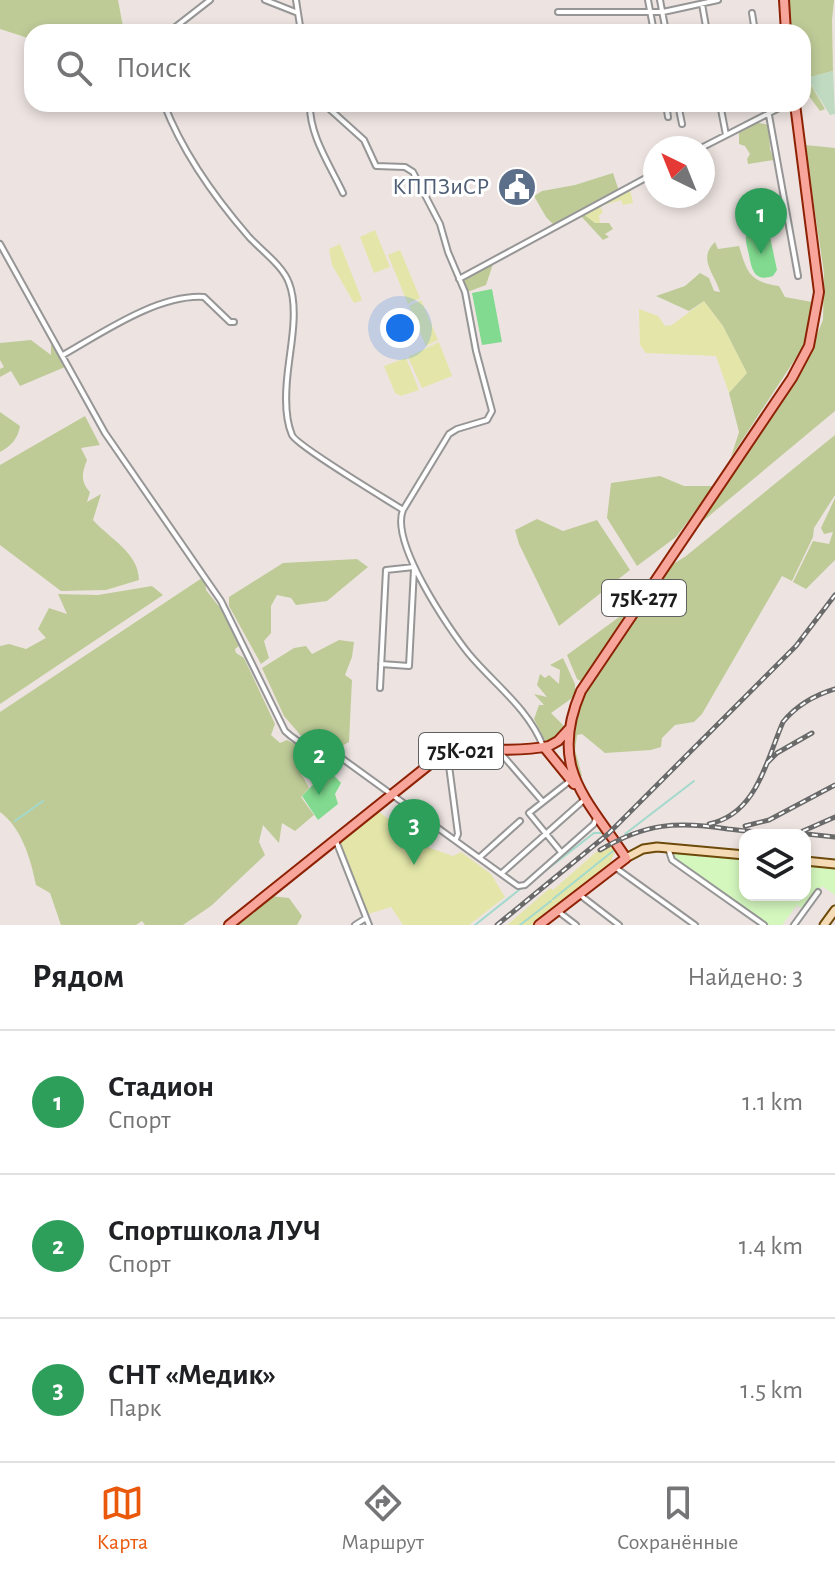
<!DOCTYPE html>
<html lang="ru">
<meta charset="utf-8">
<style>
body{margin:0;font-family:"Alegreya Sans",sans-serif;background:#f2f2f2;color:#202124}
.controls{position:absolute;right:24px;bottom:24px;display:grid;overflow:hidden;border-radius:16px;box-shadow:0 4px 12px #0003}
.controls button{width:72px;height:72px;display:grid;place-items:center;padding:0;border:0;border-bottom:2px solid #e0e0e0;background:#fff;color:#202124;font:40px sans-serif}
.compass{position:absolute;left:643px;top:136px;width:72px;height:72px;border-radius:50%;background:#fff;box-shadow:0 4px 12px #0003;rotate:317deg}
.you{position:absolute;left:400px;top:328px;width:28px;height:28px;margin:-20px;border:6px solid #fff;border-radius:50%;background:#1a73e8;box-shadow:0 0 0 12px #1a73e833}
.badge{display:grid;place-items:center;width:52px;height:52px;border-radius:50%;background:#ea580c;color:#fff;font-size:26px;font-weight:700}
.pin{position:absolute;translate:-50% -66px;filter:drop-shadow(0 2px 4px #0008)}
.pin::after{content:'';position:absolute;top:42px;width:28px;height:24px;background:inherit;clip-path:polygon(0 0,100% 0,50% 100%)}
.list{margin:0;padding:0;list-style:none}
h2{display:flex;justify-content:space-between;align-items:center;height:104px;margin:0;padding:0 32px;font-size:34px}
h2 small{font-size:26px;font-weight:400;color:#757577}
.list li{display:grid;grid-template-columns:52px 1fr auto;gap:24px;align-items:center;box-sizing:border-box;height:144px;padding:0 32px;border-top:2px solid #e0e0e0}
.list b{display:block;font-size:30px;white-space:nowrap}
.list p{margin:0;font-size:26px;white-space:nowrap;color:#757577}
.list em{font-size:26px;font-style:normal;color:#757577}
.icon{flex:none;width:44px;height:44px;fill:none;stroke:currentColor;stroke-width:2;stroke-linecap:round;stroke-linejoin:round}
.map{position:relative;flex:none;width:835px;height:925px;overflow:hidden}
.search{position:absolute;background:#fff;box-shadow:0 4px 12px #0003;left:24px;right:24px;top:24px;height:88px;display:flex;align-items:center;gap:20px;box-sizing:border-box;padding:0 28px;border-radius:24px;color:#757577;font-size:30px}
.sheet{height:536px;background:#fff}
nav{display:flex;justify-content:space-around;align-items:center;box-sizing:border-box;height:112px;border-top:2px solid #e0e0e0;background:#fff;font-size:22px;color:#757577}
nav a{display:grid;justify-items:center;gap:4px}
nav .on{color:#ea580c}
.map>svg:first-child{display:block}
</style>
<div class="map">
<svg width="835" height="925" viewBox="0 0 835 925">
<rect width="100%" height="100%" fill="#ede4e1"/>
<path fill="#e3e6a8" d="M 630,189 L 633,203 L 623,205 L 621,200 L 600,206 L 603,213 L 599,215 L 600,225 L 590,221 L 583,214 Z
M 375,230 L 390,267 L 374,273 L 360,237 Z
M 340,244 L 362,300 L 354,303 L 332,265 L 329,249 Z
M 400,250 L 420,298 L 408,304 L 388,255 Z
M 421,300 L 438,340 L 426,346 L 409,306 Z
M 704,301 L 723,326 L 747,373 L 729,393 L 716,356 L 646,353 L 640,345 L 639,309 L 658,316 L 665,326 L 672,325 Z
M 439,342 L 452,376 L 422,388 L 408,357 Z
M 406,358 L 419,390 L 401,396 L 395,393 L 384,366 Z
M 379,812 L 427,847 L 453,856 L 461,852 L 491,874 L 505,897 L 469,925 L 403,925 L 391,907 L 365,915 L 340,841 Z
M 612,843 L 615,851 L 610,864 L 534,925 L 507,925 L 550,888 L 553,890 L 595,853 Z"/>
<path fill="#becb97" d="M 0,0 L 118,0 L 124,32 L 32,32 L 31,39 L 0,29 Z
M 789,0 L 834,0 L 832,20 L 833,71 L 807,78 L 825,109 L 820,111 L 803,88 L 803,32 L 789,32 Z
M 755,122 L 769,125 L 770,149 L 774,160 L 748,164 L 747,159 L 750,154 L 745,146 L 739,144 L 739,131 Z
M 805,145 L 835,148 L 835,411 L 703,521 L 704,513 L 806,361 L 823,320 L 824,273 Z
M 613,173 L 619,191 L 555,226 L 546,217 L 534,196 L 542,191 L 575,185 Z
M 583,214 L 595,223 L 609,223 L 613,229 L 605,234 L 609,237 L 603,240 L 580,215 Z
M 715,242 L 718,249 L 739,246 C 747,273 750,282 779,286 L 785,297 L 812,302 L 803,347 L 731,457 L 739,432 L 729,393 L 747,373 L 723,326 L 704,301 L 689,311 L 656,296 L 685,286 L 700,273 L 709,278 L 714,291 L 720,292 C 715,274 697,259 715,242 Z
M 494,261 L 486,285 L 470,291 L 467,290 L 463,279 Z
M 31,340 L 51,355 L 51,345 L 54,345 L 65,367 L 20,386 L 11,371 L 0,377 L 0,369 L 4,367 L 0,360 L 0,343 Z
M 0,412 L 20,426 C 18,439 11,446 0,452 Z
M 85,416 L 100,445 L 81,448 L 87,460 C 82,473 80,481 90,492 L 87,502 L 101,494 L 93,520 C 110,539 139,553 139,580 L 106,590 L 61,591 L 0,545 L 0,465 Z
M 835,435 L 835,495 L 814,528 L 813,537 L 792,581 L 782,576 L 702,714 L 694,722 L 675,725 L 662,738 L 661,747 L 651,750 L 605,753 L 582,734 L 577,735 L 575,750 L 582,776 L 576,778 C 570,738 571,723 588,687 L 670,566 L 686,556 Z
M 660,476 L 684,486 L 714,486 L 676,537 L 637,566 L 607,518 L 611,483 Z
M 835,498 L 835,560 L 806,589 L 793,582 L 813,541 L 829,544 L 833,532 L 824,534 L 821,528 Z
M 537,519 L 563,531 L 597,520 L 630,570 L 559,626 L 519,544 L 515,530 Z
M 357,559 L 368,567 L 327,601 L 296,605 L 291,598 L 277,595 L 271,606 L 271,633 L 264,641 L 269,658 L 261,664 L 229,606 L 229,597 L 283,563 Z
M 205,576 L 206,590 L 221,609 L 239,646 L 235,649 L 236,653 L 244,658 L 275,724 L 271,735 L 280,743 L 287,740 L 315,753 L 339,758 L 320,776 L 301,755 L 295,761 C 295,767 306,780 309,788 L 301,797 L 314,815 L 295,831 L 282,823 L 279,843 L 263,825 L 259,842 L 265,855 L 211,906 L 183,925 L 145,925 L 142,921 L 136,925 L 61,925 L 50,893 L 36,885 C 31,860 22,828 0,812 L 0,712 Z
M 152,586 L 163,595 L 0,704 L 0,646 L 9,644 L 26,649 L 46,638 L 38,629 L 49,608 L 67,614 L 58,594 L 98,595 Z
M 640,589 L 644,593 L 582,682 L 577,679 L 567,655 L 622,615 Z
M 339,640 L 354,642 L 352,657 L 345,675 L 352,680 L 349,742 L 336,749 L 302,737 L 284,716 L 262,668 L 294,648 L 306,646 L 312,654 Z
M 563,658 L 575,684 L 575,696 L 551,713 L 565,727 L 560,737 L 546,743 L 534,719 L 539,705 L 544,705 L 534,694 L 547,697 L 537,685 L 540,674 L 545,678 L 549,675 L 559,684 L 560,670 L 550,665 Z
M 271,896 L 289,898 L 302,916 L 297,925 L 236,925 Z"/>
<path fill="#bfdac1" d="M 833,71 L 835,114 L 830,115 L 807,78 Z"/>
<path fill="#d4f7be" d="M 669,850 L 700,857 L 745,857 L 745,895 L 805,895 L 805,863 L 835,866 L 835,895 L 822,886 L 804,910 L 797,905 L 782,925 L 766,925 L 673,859 Z"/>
<path fill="#81da8f" d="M 755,227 L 764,227 L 769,232 L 777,270 L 773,276 C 755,282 752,271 749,255 C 748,250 745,241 746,236 C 747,230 751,229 755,227 Z
M 492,289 L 502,342 L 482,345 L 472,293 Z
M 328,769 L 341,783 L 335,794 L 338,804 L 318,820 L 302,796 Z"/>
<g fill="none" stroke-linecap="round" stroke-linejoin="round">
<path stroke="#a3d9cd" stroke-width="2" d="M 15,821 L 43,801
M 625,834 L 694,781
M 535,879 L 594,833 L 605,833
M 553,899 L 613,851
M 475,925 L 524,886
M 520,925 L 551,901"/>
<g stroke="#969696" stroke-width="8">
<path id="street" d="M 265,0 L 298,13 L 301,32
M 296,0 L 298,13
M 648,0 L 654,32
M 660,0 L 666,32
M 702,4 L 707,32
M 558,12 L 663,12 L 718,0
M 752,13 L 755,32
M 169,32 L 210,0
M 164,104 C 182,151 216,199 249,237 C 262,251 283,266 289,283 C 298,306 292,339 289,362 C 286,384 283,414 292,435 C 297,446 386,499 403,510
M 310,104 C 309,135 330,165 343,193
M 324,104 L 364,140 L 376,166 L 405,167 L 413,172 L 440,224 L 448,252 L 465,292 L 476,351 L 492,411 L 487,420 L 457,429 L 449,434 L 403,510 C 390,542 448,628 469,654 C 494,684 528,708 543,746
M 666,104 L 668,117
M 678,104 L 682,124
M 720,104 L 726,135
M 767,104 L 798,276
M 310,105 L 319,104
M 701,148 L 787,104
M 0,244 L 105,433 L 221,601 L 285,731 C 302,747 318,751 340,757 L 518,886 L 525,885 L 594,824 L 596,818
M 459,279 L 655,173
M 63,355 C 102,333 158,294 204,297 L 230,322 L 234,322
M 381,664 L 409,666 L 414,569
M 380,688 L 386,570 L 414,567
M 498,750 L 543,802
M 448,758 L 458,834 L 456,839
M 336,841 L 369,925
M 668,848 L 672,860 L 764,925
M 561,852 L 529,813 L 571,780
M 480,857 L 520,821
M 616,868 L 695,925
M 503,872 L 585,799
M 580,895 L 619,925
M 559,912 L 576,925
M 355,925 L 366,918
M 794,925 L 818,892"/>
</g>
<g stroke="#6d4a09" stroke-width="11">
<path id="secondary" d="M 626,858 L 643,849 L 657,847 L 745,855
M 805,861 L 835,864
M 824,925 L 835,910"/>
</g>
<g stroke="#8e2205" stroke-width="12">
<path id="primary" d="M 784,0 L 786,32
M 544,747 L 574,784
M 229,925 L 430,764 C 474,740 505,756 549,746 L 558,741 L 569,729
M 539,925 L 626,858 C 586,797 548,768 581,691 L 792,378 L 809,346 L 819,292 L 795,104"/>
</g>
<use href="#street" stroke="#fff" stroke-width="4"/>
<use href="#secondary" stroke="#f6dcb6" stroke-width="7"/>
<use href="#primary" stroke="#f8a69b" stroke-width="8"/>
<g stroke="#6a6a6a" stroke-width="5">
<path id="rail" d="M 768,762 L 777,753 L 812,733
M 709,824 C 757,814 766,761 783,722 C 796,706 815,695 835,689
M 745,826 L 769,820 L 835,785
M 803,831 L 835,817
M 788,832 L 835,837
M 600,850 C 646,823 677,821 728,829 C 751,832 775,833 798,835
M 497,925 L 608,834 L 796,646 L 835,595"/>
</g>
<use href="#rail" stroke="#fff" stroke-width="2" stroke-dasharray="6" stroke-linecap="butt"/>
</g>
<defs>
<g id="civic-disc" transform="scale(2)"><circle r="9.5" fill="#5c6f8a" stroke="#fff"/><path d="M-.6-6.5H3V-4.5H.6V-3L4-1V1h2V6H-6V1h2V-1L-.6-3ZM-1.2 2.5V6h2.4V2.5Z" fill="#fff"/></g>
</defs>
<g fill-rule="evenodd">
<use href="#civic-disc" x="517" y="187"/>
</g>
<g text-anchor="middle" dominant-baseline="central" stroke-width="6" stroke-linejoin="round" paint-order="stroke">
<g fill="#fff" stroke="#606060" stroke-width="2">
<rect x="602" y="580" width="84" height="36" rx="6"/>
<rect x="419" y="733" width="84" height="36" rx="6"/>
</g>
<g font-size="22" font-weight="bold" fill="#1c1c1c">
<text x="644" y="598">75К-277</text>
<text x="461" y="751">75К-021</text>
</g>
<g font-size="24" fill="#4e5e75" stroke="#fff" text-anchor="end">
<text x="489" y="187">КППЗиСР</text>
</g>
</g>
</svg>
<div class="controls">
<button><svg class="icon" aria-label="layers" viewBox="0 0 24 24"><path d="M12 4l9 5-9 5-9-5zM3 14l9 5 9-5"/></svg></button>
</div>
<svg class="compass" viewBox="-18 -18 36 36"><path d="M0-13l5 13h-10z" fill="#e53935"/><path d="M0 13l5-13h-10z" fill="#757577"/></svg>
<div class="you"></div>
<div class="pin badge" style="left:761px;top:254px;background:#2e9e5b">1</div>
<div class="pin badge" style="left:319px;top:795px;background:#2e9e5b">2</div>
<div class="pin badge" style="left:414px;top:865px;background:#2e9e5b">3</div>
<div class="search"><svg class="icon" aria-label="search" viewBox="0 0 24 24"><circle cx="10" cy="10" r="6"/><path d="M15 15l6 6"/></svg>Поиск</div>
</div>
<section class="sheet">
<h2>Рядом<small>Найдено: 3</small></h2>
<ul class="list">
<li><span class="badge" style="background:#2e9e5b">1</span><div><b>Стадион</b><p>Спорт</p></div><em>1.1 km</em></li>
<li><span class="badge" style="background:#2e9e5b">2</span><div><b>Спортшкола ЛУЧ</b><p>Спорт</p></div><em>1.4 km</em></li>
<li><span class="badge" style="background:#2e9e5b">3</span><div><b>СНТ «Медик»</b><p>Парк</p></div><em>1.5 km</em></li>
</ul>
</section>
<nav>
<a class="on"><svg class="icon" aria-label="map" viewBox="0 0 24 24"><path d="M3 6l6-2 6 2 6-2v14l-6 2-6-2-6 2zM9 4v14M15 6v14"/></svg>Карта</a>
<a><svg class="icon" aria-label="directions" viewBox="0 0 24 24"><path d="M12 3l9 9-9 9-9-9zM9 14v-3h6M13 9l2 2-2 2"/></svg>Маршрут</a>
<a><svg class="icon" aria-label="saved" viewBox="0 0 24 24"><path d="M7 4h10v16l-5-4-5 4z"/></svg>Сохранённые</a>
</nav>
